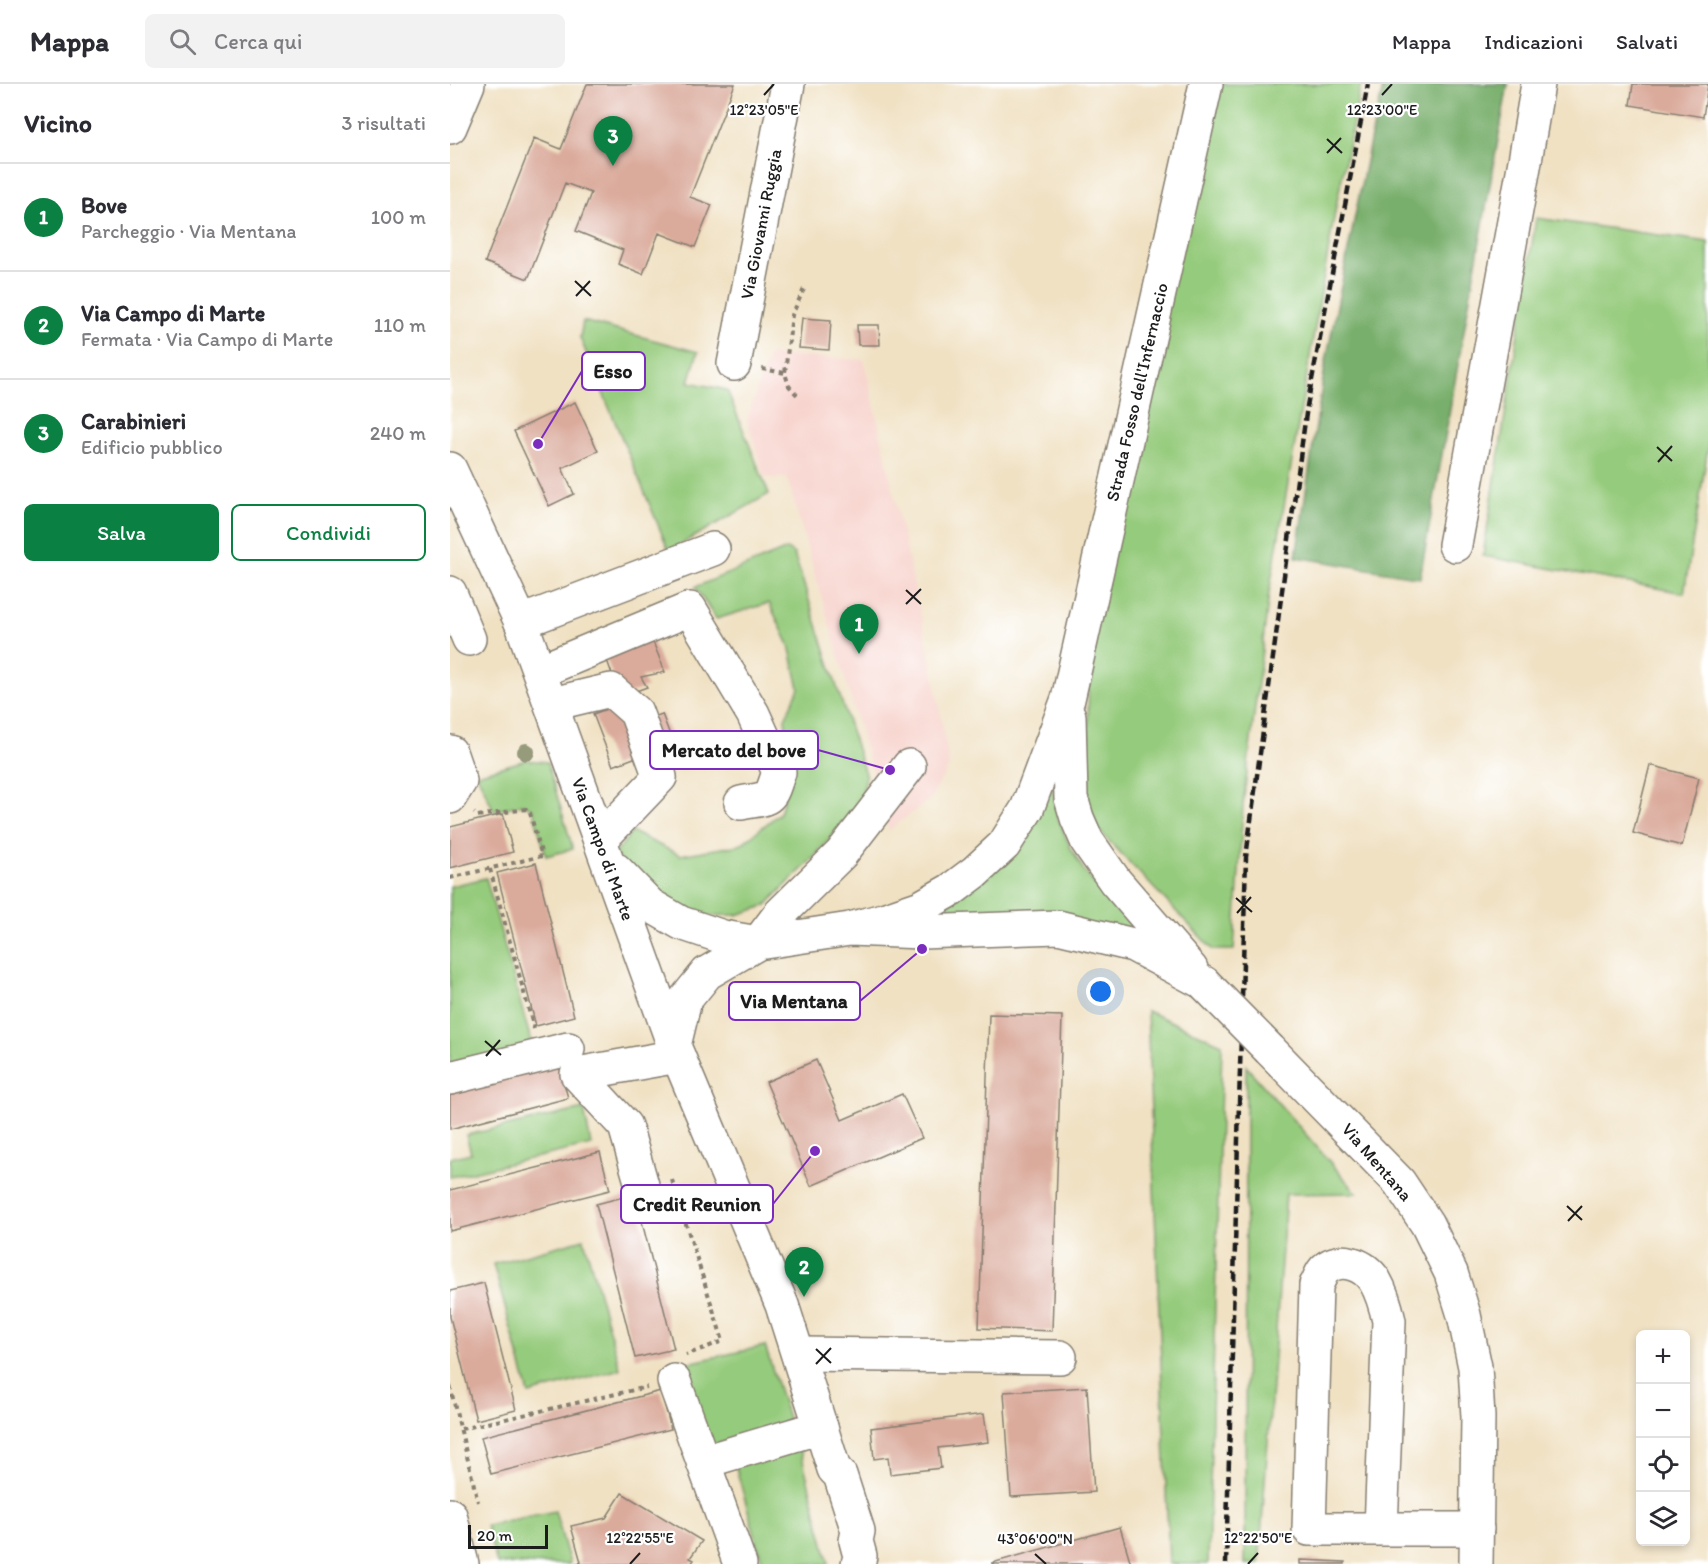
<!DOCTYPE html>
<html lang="it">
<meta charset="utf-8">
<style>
body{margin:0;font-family:Itim,sans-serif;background:#f2f2f3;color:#2b2b33}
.controls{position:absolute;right:18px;bottom:18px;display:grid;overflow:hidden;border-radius:9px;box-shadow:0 3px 9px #0003}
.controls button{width:54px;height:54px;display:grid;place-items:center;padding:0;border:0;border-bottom:2px solid #e1e1e2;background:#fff;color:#2b2b33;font:30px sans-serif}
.scale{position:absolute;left:18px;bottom:15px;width:80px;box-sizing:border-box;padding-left:6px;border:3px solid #1c1c1c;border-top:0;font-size:16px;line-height:21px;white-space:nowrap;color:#1c1c1c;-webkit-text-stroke:4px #fff;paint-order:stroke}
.you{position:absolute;left:651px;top:908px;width:21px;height:21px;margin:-15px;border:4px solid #fff;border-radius:50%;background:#1a73e8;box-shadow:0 0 0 9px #1a73e833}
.badge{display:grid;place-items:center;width:39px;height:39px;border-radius:50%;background:#0b8043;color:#fff;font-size:20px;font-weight:700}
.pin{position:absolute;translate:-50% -50px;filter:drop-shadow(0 2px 3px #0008)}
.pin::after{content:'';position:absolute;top:32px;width:21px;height:18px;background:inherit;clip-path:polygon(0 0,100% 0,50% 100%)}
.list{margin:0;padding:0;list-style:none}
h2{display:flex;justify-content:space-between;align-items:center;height:78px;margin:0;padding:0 24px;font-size:26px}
h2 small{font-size:20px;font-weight:400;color:#7c7c81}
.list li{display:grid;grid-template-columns:39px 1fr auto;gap:18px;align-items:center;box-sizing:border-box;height:108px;padding:0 24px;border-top:2px solid #e1e1e2}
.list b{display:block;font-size:22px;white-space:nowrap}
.list p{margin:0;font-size:20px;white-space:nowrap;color:#7c7c81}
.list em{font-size:20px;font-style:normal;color:#7c7c81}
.actions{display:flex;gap:12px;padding:18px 24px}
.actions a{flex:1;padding:14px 0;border:2px solid #0b8043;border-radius:9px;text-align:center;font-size:21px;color:#0b8043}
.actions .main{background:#0b8043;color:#fff}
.icon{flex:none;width:33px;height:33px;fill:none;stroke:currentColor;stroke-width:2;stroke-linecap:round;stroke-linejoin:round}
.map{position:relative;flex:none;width:1258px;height:1480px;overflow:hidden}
header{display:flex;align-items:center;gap:36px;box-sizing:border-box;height:84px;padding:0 30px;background:#fff;border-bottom:2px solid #e1e1e2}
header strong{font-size:28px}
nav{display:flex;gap:33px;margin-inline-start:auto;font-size:21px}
.search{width:420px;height:54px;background:#f2f2f3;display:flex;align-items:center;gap:15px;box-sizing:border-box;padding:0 21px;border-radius:9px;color:#7c7c81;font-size:22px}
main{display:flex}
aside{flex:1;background:#fff}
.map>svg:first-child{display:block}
</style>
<header>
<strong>Mappa</strong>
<div class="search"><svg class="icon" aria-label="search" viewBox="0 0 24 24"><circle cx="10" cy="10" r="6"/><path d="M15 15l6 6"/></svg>Cerca qui</div>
<nav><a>Mappa</a><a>Indicazioni</a><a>Salvati</a></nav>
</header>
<main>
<aside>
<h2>Vicino<small>3 risultati</small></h2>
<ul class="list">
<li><span class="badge">1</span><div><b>Bove</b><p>Parcheggio · Via Mentana</p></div><em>100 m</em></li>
<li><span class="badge">2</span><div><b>Via Campo di Marte</b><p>Fermata · Via Campo di Marte</p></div><em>110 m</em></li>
<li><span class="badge">3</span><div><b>Carabinieri</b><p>Edificio pubblico</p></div><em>240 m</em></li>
</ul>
<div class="actions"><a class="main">Salva</a><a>Condividi</a></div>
</aside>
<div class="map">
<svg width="1258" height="1480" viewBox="0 0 1258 1480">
<rect width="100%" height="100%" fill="#fff"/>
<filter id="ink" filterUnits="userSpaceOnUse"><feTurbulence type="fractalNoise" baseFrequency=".0167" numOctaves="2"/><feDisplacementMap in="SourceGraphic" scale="12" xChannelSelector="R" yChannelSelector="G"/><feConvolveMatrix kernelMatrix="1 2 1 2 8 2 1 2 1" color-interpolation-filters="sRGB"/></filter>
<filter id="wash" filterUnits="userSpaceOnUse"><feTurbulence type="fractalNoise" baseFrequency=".008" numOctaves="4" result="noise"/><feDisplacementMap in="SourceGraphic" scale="24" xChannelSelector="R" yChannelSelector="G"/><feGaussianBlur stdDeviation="1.35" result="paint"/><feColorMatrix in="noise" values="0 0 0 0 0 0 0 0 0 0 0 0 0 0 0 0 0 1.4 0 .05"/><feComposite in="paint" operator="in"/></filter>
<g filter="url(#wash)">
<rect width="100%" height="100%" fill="#f0e1c3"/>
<path fill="#f7d0c9" d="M 319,271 L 414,276 L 484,592 L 499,682 L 480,715 L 439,746 L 337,393 L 315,394 L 297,336 Z"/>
<path fill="#95cb7c" stroke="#58744c" stroke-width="1.5" d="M 762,0 L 911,0 L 886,122 L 819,509 L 793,721 L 784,866 L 763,866 L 637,734 L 639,562 Z
M 1086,134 L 1258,158 L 1258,364 L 1234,509 L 1033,472 Z
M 133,237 L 248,268 L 239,298 L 277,306 L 319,410 L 219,467 L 130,254 Z
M 337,465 L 344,470 L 416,693 L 411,720 L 361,776 L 315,822 L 287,831 L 250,832 L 198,808 L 165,770 L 182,748 L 230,771 L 290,761 L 330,729 L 341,688 L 335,635 L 349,604 L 339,561 L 319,519 L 266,535 L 245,503 Z
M 76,676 L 97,678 L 123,765 L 96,772 L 83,725 L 73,720 L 44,727 L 27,690 Z
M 601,699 L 608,734 L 620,763 L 633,785 L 654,813 L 701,858 L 463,838 Z
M 36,794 L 84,968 L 0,984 L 0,802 Z
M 697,927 L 772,960 L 758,1480 L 719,1480 Z
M 796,982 L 907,1109 L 836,1110 L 809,1480 L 795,1480 Z
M 134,1025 L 141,1061 L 0,1093 L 0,1074 L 21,1069 L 16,1051 Z
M 134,1155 L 170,1285 L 79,1310 L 43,1180 Z
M 315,1262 L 340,1340 L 255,1364 L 229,1281 Z
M 347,1353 L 379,1480 L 313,1480 L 283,1373 Z
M 105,1427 L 120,1480 L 47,1480 L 36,1441 Z"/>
<path fill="#78af6c" stroke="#4a6644" stroke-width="1.5" d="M 934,0 L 1058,0 L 970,494 L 846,473 L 875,282 L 920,57 Z"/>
<g id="blocks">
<path fill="#daaa9b" d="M 137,0 L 285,0 L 240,113 L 262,121 L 245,163 L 209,149 L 193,190 L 168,180 L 173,166 L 126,147 L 141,109 L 115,99 L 78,195 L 35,178 L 84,54 L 111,65 Z
M 1183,0 L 1258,0 L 1253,33 L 1180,21 Z
M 352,234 L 381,236 L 379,266 L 349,264 Z
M 407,241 L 429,241 L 430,261 L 408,261 Z
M 125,318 L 148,367 L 112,384 L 124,410 L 99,422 L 64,347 Z
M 201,553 L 215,588 L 191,593 L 197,603 L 178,610 L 166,601 L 154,568 Z
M 168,621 L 176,643 L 212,630 L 223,659 L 163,682 L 143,630 Z
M 1200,681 L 1249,694 L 1232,762 L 1183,749 Z
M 53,730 L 63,768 L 0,784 L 0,743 Z
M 86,779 L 124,932 L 86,942 L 47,789 Z
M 539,930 L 612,932 L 602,1247 L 529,1244 Z
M 366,976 L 392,1036 L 452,1010 L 472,1054 L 361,1102 L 316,998 Z
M 108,977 L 118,1014 L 0,1045 L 0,1005 Z
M 150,1068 L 160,1106 L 0,1147 L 0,1106 Z
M 185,1110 L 224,1265 L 185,1274 L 146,1120 Z
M 34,1199 L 66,1326 L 26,1336 L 0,1233 L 0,1207 Z
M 637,1303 L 644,1408 L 561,1413 L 554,1308 Z
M 211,1307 L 221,1345 L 41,1390 L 31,1353 Z
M 534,1330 L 538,1358 L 488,1364 L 491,1384 L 440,1390 L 438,1373 L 424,1375 L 421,1344 Z
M 172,1409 L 252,1457 L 240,1474 L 244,1476 L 241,1480 L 126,1480 L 131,1478 L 121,1442 L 156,1434 Z
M 670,1443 L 681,1480 L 542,1480 L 542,1479 Z
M 850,1476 L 895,1478 L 895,1480 L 850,1480 Z"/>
</g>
</g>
<g filter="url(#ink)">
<use href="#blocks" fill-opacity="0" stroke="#867e70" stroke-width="1.5"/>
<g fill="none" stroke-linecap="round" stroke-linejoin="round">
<g stroke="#867e70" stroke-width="36">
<path id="minor" d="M 0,43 L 18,0
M 284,280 L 338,0
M 1005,461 L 1075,77 L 1088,0
M 0,509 L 19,555
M 71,538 L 263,465
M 90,587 L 240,525 L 303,630 L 329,688 C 319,718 322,713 291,719
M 102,620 L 161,606 L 186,628 L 210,693 L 150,756
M 0,668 L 10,697 L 0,713
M 308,859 L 330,830 L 391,770 L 459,682
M 0,994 L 118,965
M 192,1101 L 175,1042 L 127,990 L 228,972
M 349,1270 L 610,1273
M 224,1297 L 290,1480
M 253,1378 L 371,1343
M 0,1431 L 12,1480
M 931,1445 L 939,1237 C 936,1223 932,1209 925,1197 C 915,1181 891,1171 875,1185 C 871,1188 869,1197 866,1201 L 859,1445 L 1027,1445"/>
</g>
<g stroke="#867e70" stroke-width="36">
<path id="major" d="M 0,385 L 71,538 L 224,962 L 332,1221 L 384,1385 L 390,1391 L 408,1447 L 406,1457 L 410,1472 L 408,1480
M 619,632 L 621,714 L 627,734 L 637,757 L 665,797 L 741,885
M 166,786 L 200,821 L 231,839 L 273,853 L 308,859 L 400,845 L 471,848 L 608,843 L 683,861 L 754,899
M 400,845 L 433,836 L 471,823 L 501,806 L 525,788 L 554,761 L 577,725 L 618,615 L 756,0
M 224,962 L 235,916 L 257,889 L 308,859
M 820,966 L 949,1098 L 977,1140 L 1001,1189 L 1014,1231 L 1025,1283 L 1028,1333 L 1026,1480"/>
</g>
<path stroke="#867e70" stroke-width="4" stroke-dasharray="4.5 4.5" stroke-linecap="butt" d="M 312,285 L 335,289
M 347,311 L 339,302 L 335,289 L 342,231 L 354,205
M 40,785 L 84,945
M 0,794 L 92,772 L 80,729 L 76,725 L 27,732 L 24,729
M 222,1096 L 273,1257 L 236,1271
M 0,1302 L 28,1418
M 11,1345 L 197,1303"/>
<use href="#minor" stroke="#fff" stroke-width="33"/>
<use href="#major" stroke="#fff" stroke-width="33"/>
<path stroke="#1c1c1c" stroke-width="4.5" stroke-dasharray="9 4.5" stroke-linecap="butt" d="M 776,1480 L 796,773 L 857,322 L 918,0"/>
<g stroke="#867e70" stroke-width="36" stroke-linecap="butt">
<path id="major-bridge" d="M 754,899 L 820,966"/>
</g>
<use href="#major-bridge" stroke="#fff" stroke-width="33"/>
</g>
<circle fill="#969b7c" cx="76" cy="668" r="9"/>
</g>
<path fill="none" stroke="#1c1c1c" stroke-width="2" d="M 314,11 L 324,0M 932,11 L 942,0M 877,55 L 892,69M 877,69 L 891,54M 125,197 L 141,212M 126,212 L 140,197M 1207,363 L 1222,377M 1208,378 L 1222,362M 456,506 L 471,520M 456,520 L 471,505M 786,814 L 802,828M 787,829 L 801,813M 35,957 L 51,971M 36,972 L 50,956M 1117,1122 L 1132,1136M 1118,1137 L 1132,1122M 366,1265 L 381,1279M 366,1280 L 381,1264M 585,1470 L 596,1480M 180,1480 L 190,1469M 798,1480 L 808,1469"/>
<g text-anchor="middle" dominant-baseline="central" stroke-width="4.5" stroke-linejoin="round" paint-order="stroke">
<g font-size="18" fill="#1c1c1c" stroke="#fff">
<text transform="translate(311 140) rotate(-79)">Via Giovanni Ruggia</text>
<text transform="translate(687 308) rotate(-77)">Strada Fosso dell'Infernaccio</text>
<text transform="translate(153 765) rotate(70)">Via Campo di Marte</text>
<text transform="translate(927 1078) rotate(49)">Via Mentana</text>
</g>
</g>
<g font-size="15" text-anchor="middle" fill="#1c1c1c" stroke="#fff" stroke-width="4.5" stroke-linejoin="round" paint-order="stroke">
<text x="314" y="31">12°23'05"E</text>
<text x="932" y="31">12°23'00"E</text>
<text x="190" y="1459">12°22'55"E</text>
<text x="808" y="1459">12°22'50"E</text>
<text x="585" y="1460">43°06'00"N</text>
</g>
<path fill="none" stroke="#7b2cbf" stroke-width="2" d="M88 360L132 287M440 686L368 666M472 865L410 917M365 1067L323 1120"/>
<g fill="#7b2cbf" stroke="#fff" stroke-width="2">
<circle cx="88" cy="360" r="6"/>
<circle cx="440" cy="686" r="6"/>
<circle cx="472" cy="865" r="6"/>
<circle cx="365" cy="1067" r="6"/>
</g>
<g fill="#fff" stroke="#7b2cbf" stroke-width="2">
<rect x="132" y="268" width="63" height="38" rx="6"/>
<rect x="200" y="647" width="168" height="38" rx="6"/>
<rect x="279" y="898" width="131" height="38" rx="6"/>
<rect x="171" y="1101" width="152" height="38" rx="6"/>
</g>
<g font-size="20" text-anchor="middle" font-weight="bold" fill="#1c1c1c">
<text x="163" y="294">Esso</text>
<text x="284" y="673">Mercato del bove</text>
<text x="344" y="924">Via Mentana</text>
<text x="247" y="1127">Credit Reunion</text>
</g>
</svg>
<div class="controls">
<button>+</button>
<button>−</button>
<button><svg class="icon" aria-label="locate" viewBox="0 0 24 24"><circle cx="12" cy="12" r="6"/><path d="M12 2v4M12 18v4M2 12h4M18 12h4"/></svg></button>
<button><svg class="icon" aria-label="layers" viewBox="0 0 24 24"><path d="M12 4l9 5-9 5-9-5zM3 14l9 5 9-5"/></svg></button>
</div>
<div class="scale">20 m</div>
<div class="you"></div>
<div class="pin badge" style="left:409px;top:570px">1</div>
<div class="pin badge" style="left:354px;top:1213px">2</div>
<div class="pin badge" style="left:163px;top:82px">3</div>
</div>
</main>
